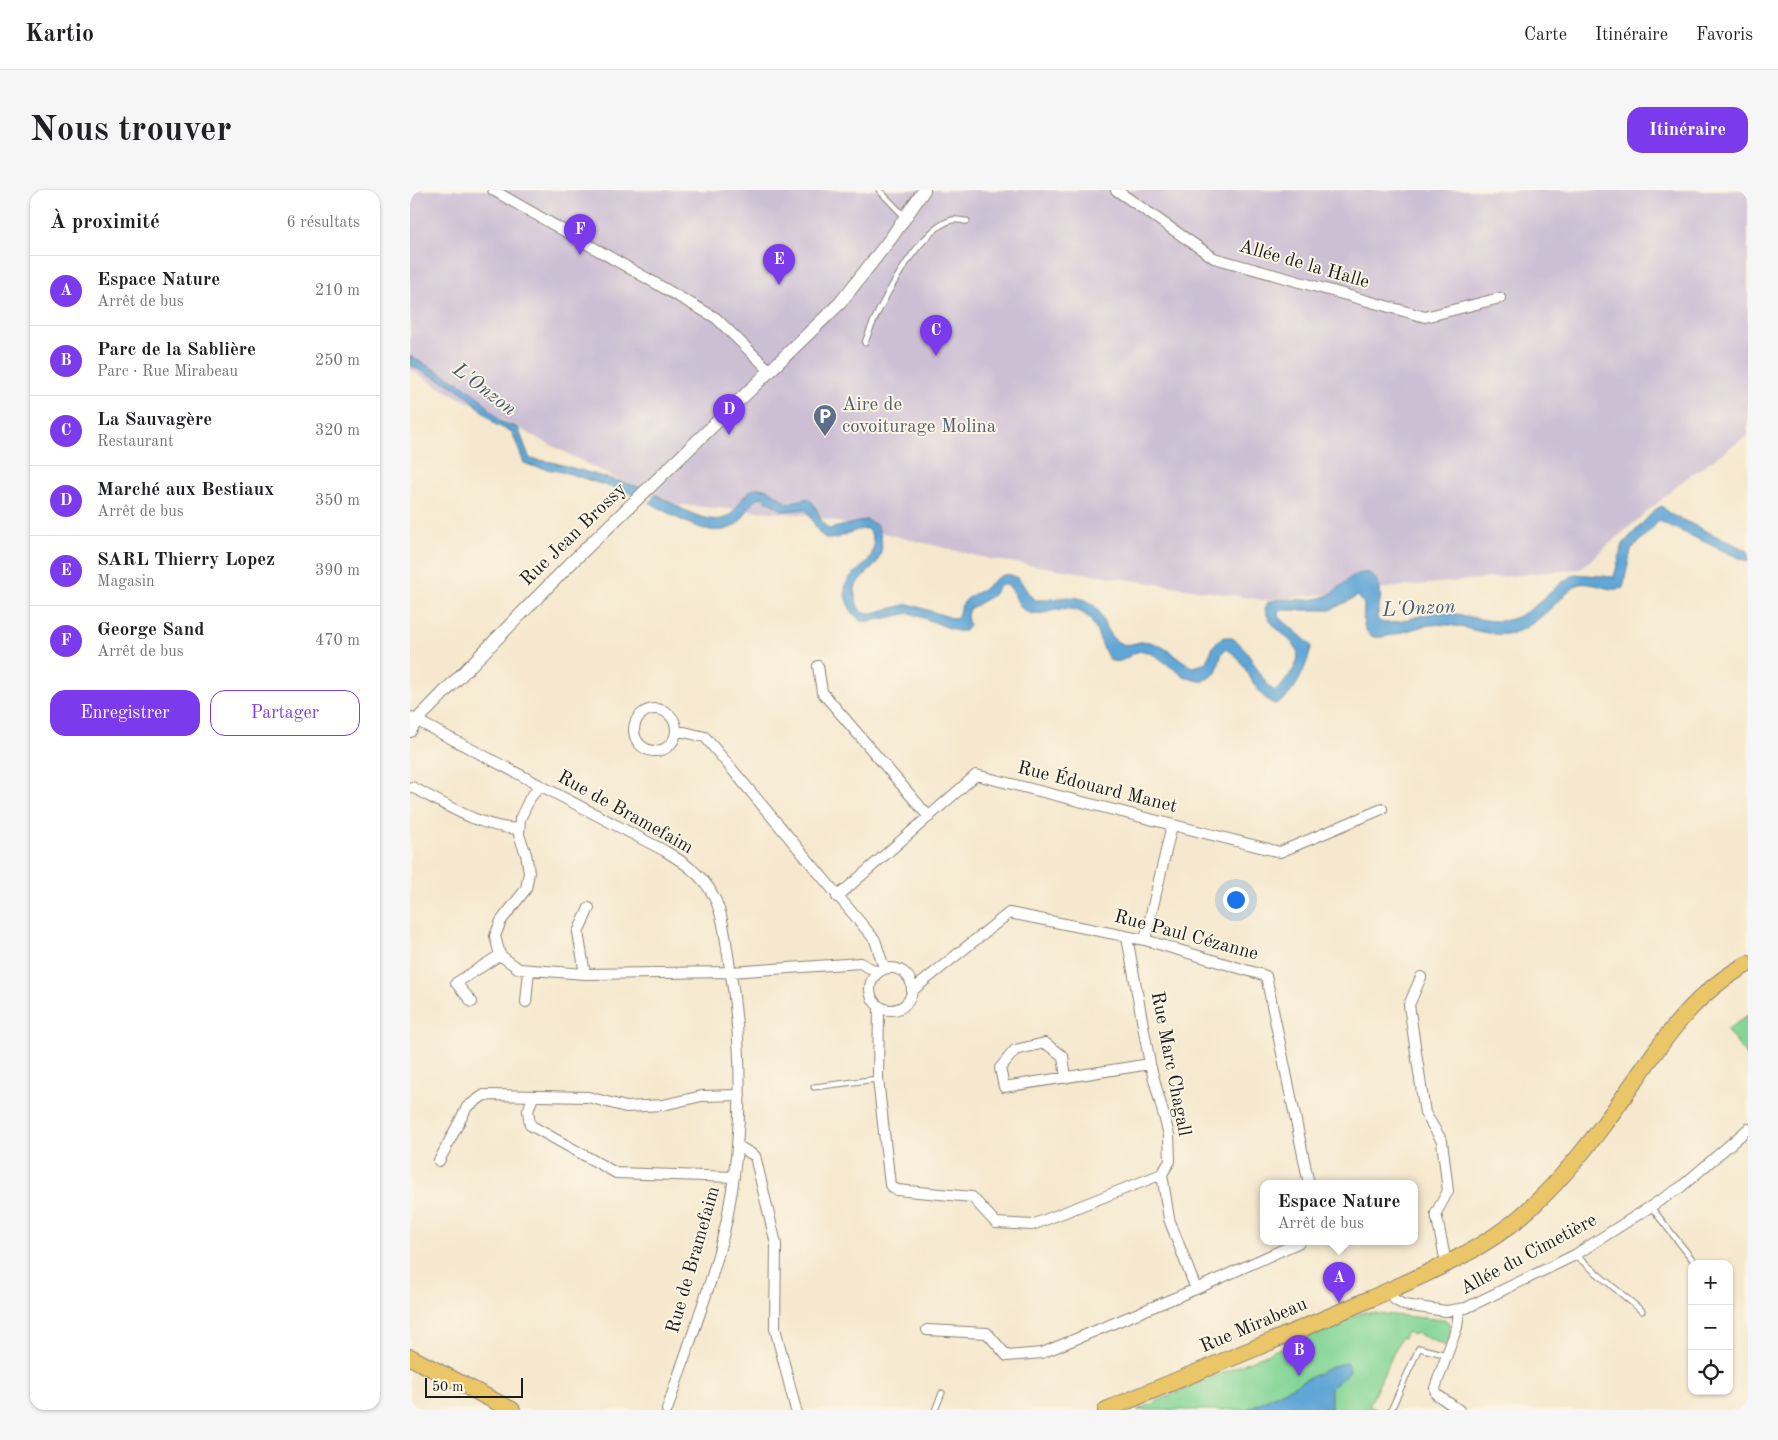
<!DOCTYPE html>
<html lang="fr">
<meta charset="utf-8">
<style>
body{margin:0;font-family:"Old Standard TT",serif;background:#f6f6f6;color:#202124}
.controls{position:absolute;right:15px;bottom:15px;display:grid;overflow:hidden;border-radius:10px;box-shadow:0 1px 4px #0004}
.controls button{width:45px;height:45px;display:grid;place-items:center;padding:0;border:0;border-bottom:1px solid #e0e0e0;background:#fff;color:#202124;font:25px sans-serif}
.scale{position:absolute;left:15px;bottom:12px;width:98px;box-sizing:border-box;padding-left:5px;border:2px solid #1c1c1c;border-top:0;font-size:14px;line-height:18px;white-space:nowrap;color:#1c1c1c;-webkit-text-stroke:4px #fcf5e5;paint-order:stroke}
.you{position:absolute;left:825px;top:709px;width:18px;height:18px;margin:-12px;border:4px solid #fff;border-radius:50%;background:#1a73e8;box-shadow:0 0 0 8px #1a73e833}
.badge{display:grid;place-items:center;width:32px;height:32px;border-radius:50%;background:#7c3aed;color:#fff;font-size:16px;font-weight:700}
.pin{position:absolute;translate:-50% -41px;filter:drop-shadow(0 1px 2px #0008)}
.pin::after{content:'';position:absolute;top:26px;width:18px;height:15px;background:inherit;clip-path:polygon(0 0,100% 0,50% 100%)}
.popup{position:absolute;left:850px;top:990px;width:158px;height:65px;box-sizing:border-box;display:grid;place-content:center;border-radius:10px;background:#fff;filter:drop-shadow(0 1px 4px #0005);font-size:16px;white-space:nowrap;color:#757577}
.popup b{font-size:19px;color:#202124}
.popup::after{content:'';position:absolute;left:50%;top:100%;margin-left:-10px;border:10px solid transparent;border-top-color:#fff}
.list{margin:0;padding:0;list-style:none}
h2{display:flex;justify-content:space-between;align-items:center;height:65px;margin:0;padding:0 20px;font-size:21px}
h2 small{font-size:16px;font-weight:400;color:#757577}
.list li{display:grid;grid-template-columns:32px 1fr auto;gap:15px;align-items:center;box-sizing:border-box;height:70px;padding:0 20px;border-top:1px solid #e0e0e0}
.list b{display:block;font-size:19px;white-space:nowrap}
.list p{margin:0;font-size:16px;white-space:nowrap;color:#757577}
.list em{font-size:16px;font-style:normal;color:#757577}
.actions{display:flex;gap:10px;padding:15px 20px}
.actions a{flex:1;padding:11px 0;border:1px solid #7c3aed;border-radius:15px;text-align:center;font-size:18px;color:#7c3aed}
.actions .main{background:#7c3aed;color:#fff}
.icon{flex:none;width:28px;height:28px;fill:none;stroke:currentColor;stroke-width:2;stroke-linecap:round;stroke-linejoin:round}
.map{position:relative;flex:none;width:1338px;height:1220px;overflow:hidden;border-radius:15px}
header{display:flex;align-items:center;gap:30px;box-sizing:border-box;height:70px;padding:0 25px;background:#fff;border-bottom:1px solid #e0e0e0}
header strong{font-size:24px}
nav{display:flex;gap:28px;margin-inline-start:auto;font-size:18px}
.intro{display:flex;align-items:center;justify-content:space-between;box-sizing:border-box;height:120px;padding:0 30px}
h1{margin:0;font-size:35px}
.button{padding:12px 22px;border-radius:15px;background:#7c3aed;color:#fff;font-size:18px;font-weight:700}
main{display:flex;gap:30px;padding:0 30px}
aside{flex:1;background:#fff;border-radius:15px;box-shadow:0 1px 4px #0004}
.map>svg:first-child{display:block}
</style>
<header>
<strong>Kartio</strong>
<nav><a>Carte</a><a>Itinéraire</a><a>Favoris</a></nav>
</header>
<div class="intro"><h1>Nous trouver</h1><a class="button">Itinéraire</a></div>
<main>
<aside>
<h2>À proximité<small>6 résultats</small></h2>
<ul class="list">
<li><span class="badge">A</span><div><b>Espace Nature</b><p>Arrêt de bus</p></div><em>210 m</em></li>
<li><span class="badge">B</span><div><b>Parc de la Sablière</b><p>Parc · Rue Mirabeau</p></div><em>250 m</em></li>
<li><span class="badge">C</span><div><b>La Sauvagère</b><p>Restaurant</p></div><em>320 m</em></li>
<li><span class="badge">D</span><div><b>Marché aux Bestiaux</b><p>Arrêt de bus</p></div><em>350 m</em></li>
<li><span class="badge">E</span><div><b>SARL Thierry Lopez</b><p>Magasin</p></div><em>390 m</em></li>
<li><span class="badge">F</span><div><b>George Sand</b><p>Arrêt de bus</p></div><em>470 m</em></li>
</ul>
<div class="actions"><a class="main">Enregistrer</a><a>Partager</a></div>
</aside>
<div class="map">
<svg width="1338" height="1220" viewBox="0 0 1338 1220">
<rect width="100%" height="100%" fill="#fcf5e5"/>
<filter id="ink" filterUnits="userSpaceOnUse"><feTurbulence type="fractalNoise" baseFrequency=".02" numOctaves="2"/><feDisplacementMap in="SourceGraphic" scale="10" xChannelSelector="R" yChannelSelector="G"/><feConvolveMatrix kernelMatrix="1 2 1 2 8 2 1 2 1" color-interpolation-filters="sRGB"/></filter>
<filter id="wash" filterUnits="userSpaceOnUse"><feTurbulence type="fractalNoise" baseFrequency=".0096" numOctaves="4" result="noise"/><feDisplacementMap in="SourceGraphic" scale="20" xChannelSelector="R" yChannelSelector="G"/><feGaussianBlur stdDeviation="1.12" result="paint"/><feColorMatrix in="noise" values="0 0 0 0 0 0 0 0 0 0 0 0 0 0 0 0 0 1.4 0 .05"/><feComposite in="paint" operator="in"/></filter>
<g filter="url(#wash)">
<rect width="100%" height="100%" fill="#f5e8ce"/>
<path fill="#ccbfd4" d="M 0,0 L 1338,0 L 1338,245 L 1274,290 L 1170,379 L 855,410 L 580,369 L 399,325 L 255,314 L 29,197 L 0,179 Z"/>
<path fill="#85d697" stroke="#50795a" d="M 1338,825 L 1338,868 L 1317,840 Z
M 954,1122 L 1034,1130 L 1040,1133 L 1041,1140 L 1036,1156 L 1006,1143 L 1004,1145 L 997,1142 L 994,1148 L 991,1147 L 959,1216 L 967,1220 L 727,1220 Z"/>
<path fill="#60a6d6" stroke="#3e6179" d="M 0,166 L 51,194 L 71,209 L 90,231 L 108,238 L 120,269 L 142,272 L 232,298 L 225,305 L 157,283 L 122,276 L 114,273 L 102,242 L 86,235 L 60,208 L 45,197 L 0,175 Z
M 346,298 L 357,299 L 378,313 L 398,308 C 409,316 408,332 419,339 L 456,330 L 467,335 C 472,346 474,359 468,370 C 460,386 440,388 446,409 C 447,415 449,420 453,423 L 462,423 L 499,414 L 545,429 L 548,427 C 549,421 551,415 556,410 C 560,405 567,403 572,400 C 583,393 591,379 606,387 C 615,393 616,405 626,410 C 640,411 654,405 668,408 C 698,413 688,442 710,453 C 720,458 730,449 740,452 C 756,456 769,470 783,477 L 794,474 C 800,467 802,454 810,449 C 832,435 850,495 865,501 C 872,497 876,489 881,483 C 904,451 861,447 855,419 L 858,412 C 877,405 897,414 916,406 C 933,399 939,381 959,383 C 976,395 970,411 967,428 L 970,432 C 987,436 1006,425 1023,423 C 1045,420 1066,431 1087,431 C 1121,431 1137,399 1165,384 L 1204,387 L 1213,354 L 1246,319 L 1252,316 L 1260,324 L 1338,361 L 1338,372 L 1249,331 L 1221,360 L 1213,398 C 1199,403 1184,391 1169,394 C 1143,411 1120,449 1085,444 C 1063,442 1043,432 1020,435 C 1003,437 980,449 964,447 C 950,442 954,425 954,414 L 948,406 L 920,420 L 869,420 L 868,426 L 901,455 L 901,459 C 896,476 884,510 864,514 C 840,503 839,470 816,459 L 812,463 L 806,483 L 794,491 C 771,492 757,469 737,462 C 723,457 716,475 702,471 C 695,469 687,436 679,428 C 658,407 634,430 617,422 C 605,417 607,401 597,395 L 590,395 L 582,406 L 559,419 L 557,426 L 559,435 L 555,441 L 547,441 L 500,423 L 461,431 L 451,431 C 438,421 429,401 440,387 C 446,381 453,377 458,371 C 465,362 466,347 457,339 C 443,338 431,350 417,349 L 410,344 L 396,319 L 374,321 L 351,307 C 340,310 338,322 331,330 C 307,357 263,325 239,312 L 246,305 C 265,314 306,343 323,322 C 331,313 334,302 346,298 Z
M 937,1173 L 940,1181 L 921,1198 L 921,1220 L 836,1220 L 923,1176 Z"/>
</g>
<g filter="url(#ink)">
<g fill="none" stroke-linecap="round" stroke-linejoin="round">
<g stroke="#888275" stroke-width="7">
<path id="service" d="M 469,0 L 495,27
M 455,153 C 465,122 508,39 542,30 C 547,29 553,31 557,31
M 404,897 L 468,889
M 1241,1017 L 1286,1074
M 1165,1065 L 1232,1121
M 525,1220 L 532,1203
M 981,1220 L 1009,1158 L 1037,1165"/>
</g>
<g stroke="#888275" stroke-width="12">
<path id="minor" d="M 83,0 L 306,128 L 361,182
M 706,0 L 804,68 L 1015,127 L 1090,108
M 408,476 L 412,502 L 519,627
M224 540a21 21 0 1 1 42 0a21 21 0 1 1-42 0Z
M 0,527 L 255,661 C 275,673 294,686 304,707 C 313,725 315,746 318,765 C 333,852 334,942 317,1029 C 303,1094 277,1157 257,1220
M 266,540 L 295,547 L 465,750 L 474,778
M 130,596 L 120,608 L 110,629 L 109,645 L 116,664 L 119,682 L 116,699 L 91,731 L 85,746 L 90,765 L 109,779 L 175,784 L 321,782 L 450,773 L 468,782
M 2,597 C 37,615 69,637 109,639
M 427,707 L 566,585 L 870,662 L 972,619
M 735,750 L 762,635
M460 799a21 21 0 1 1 42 0a21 21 0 1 1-42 0Z
M 175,784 L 168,742 L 179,718
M 1011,787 L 999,815 L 1015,923 L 1032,951 L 1038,1001 L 1026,1023 L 1036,1073
M 504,799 L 599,723 L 735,750 L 856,786 L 899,994
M 62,812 L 46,793 L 90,765
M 116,812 L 119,780
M 469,817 L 468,889 L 480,995 L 487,1000 L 562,1007 L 586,1033 L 622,1035 L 752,984 L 760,971 L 759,945 L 740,874 L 717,747
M 656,888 L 653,866 L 635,853 L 605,860 L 590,878 L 594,897 L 740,874
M 123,907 L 118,921 L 120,935 L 206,983 L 324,987
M 328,956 L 345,966 L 366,1054 L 365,1138 L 386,1220
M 29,971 L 57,917 L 74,905 L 178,907 L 216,917 L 253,915 L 292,906 L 330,905
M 752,984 L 759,1029 L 786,1099
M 979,1101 L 985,1110 L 994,1115 L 1036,1121 L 1056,1118 L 1165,1065 L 1271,997 L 1338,939
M 517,1140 L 577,1143 L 597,1166 L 632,1163 L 786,1099 L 890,1052
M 1049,1220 L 1026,1204 L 1025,1198 L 1047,1137 L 1049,1121"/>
</g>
<g stroke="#888275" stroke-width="14">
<path id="tertiary" d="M 0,541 L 7,530 L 163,371 L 430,113 L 481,48 L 514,0"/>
</g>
<g stroke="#888275" stroke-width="18">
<path id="primary" d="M 0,1167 L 102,1220
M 696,1220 C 784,1183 872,1148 960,1109 C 1011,1086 1075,1060 1117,1021 C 1146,995 1171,965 1194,934 C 1238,876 1272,808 1338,774"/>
</g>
<use href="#service" stroke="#fff" stroke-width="5"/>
<use href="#minor" stroke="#fff" stroke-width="10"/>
<use href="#tertiary" stroke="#fff" stroke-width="12"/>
<use href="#primary" stroke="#eac669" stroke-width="16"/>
</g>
</g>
<defs>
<g id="parking-pin" transform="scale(1.25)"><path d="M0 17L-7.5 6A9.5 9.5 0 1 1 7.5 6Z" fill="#5c6f8a" stroke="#fcf5e5"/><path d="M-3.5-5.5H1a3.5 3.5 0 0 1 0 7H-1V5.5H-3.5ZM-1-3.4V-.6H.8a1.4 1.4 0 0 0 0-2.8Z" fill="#fff"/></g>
</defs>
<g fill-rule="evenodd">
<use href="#parking-pin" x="415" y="226"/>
</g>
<g text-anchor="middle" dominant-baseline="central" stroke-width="4" stroke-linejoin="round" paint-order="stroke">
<g font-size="19" fill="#1c1c1c" stroke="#fcf5e5">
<text transform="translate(894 75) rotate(16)">Allée de la Halle</text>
<text transform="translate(164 345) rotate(-44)">Rue Jean Brossy</text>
<text transform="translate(687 598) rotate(14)">Rue Édouard Manet</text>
<text transform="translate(215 623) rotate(29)">Rue de Bramefaim</text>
<text transform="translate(776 746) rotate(15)">Rue Paul Cézanne</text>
<text transform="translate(760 874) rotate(79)">Rue Marc Chagall</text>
<text transform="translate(1119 1065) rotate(-28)">Allée du Cimetière</text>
<text transform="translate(284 1070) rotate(-74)">Rue de Bramefaim</text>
<text transform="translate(844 1136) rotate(-23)">Rue Mirabeau</text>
</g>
<g font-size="19" fill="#4e5e75" stroke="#fcf5e5" text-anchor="start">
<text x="432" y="215">Aire de<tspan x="432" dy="22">covoiturage Molina</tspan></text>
</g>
<g font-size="20" font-style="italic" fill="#3b5a70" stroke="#fcf5e5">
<text transform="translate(74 200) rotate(37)">L'Onzon</text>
<text transform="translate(1009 419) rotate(-3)">L'Onzon</text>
</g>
</g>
</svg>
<div class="controls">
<button>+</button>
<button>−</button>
<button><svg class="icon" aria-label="locate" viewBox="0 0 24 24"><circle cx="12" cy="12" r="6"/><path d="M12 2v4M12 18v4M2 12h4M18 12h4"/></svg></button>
</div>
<div class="scale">50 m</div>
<div class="you"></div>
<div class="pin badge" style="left:929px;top:1113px">A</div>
<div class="popup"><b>Espace Nature</b>Arrêt de bus</div>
<div class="pin badge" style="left:889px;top:1186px">B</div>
<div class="pin badge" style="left:526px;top:166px">C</div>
<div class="pin badge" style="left:319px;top:245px">D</div>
<div class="pin badge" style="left:369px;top:95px">E</div>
<div class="pin badge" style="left:170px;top:65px">F</div>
</div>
</main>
